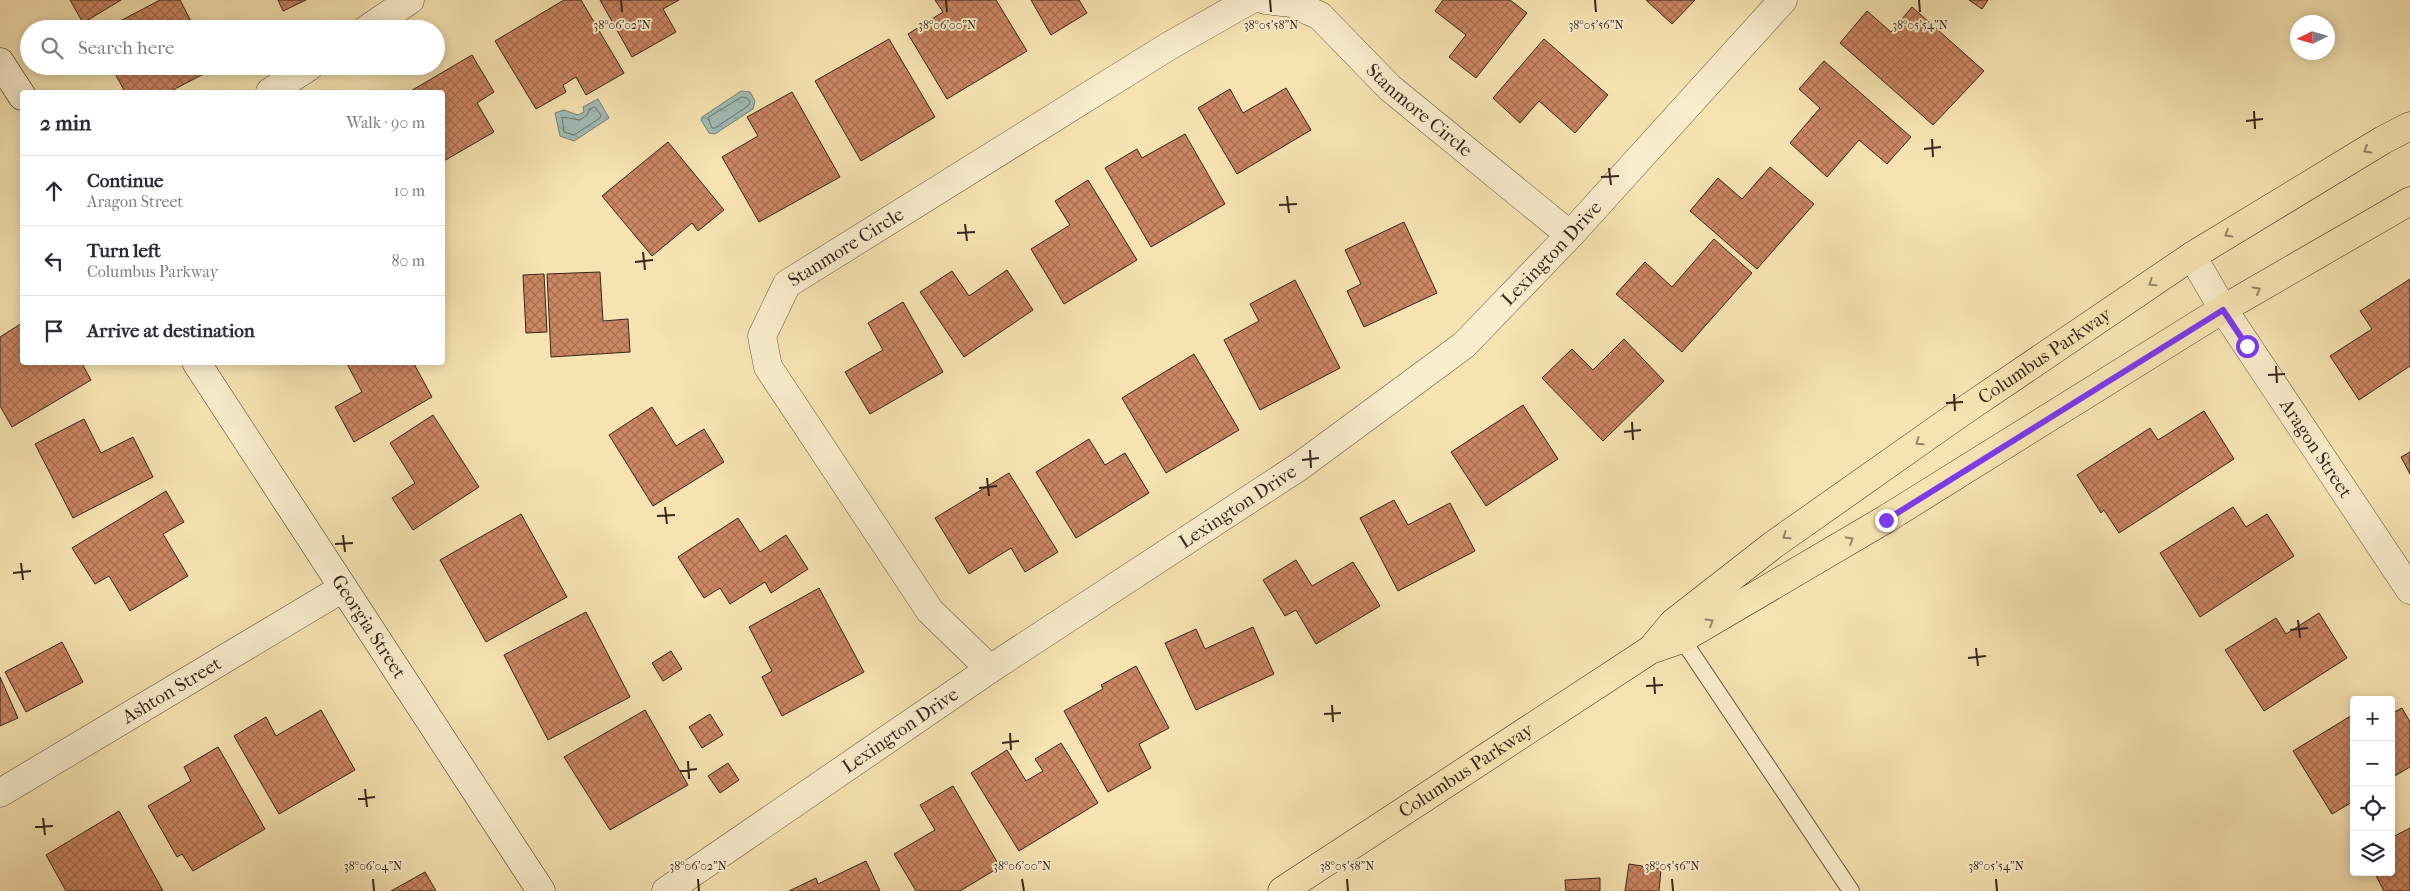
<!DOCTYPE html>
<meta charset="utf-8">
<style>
body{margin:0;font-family:"IM FELL French Canon",serif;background:#f7f7f7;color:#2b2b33}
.controls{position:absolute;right:15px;bottom:15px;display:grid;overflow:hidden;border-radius:5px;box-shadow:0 2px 12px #0003}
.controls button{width:45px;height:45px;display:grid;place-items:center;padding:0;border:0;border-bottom:1px solid #e1e1e2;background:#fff;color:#2b2b33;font:25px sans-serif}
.compass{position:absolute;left:2290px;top:15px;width:45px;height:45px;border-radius:50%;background:#fff;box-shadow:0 2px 12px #0003;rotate:265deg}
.stop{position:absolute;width:15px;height:15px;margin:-11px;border:4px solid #7c3aed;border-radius:50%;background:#fff}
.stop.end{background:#7c3aed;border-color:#fff;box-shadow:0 1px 5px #0008}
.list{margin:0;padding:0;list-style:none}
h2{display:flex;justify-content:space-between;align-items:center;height:65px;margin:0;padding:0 20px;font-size:21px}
h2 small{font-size:16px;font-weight:400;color:#7c7c81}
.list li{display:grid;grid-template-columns:32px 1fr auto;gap:15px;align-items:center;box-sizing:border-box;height:70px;padding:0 20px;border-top:1px solid #e1e1e2}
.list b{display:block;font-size:19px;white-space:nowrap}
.list p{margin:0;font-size:16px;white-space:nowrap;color:#7c7c81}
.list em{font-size:16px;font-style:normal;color:#7c7c81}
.icon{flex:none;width:28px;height:28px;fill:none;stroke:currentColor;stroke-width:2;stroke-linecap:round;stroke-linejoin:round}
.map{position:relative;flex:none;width:2410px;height:891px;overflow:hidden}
.search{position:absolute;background:#fff;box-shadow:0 2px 12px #0003;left:20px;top:20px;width:425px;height:55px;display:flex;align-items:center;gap:12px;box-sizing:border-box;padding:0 18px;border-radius:28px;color:#7c7c81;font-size:19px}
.panel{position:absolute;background:#fff;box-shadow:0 2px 12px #0003;left:20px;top:90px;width:425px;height:275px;border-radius:5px}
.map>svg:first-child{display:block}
</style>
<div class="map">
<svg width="2410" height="891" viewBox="0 0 2410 891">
<defs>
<pattern id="water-ripples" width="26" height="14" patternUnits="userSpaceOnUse" patternTransform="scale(1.25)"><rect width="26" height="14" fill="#a0bcb5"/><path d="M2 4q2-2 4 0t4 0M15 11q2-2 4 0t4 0" fill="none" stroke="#8aa19b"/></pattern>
<pattern id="building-cross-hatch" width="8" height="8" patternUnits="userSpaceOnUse" patternTransform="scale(1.25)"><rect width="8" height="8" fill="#cb8662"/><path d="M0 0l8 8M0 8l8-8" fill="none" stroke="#a66d50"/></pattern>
</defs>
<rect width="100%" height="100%" fill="#f6e3b1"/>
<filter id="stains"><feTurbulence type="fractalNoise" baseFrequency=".004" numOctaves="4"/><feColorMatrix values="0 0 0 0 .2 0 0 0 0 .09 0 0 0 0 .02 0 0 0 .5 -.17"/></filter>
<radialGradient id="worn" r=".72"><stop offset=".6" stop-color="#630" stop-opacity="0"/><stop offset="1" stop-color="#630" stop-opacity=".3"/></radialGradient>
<path fill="url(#water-ripples)" stroke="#768079" d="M 741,91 L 750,92 L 755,101 L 753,109 L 715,134 L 709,133 L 701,120 L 702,117 Z
M 598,99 L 609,118 L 574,141 L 560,136 L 555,113 L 564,110 L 578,115 L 584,112 L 583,107 Z"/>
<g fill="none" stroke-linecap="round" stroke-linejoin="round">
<path stroke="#6c716a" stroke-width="1" d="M 742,97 L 747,98 L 750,102 L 748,106 L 715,128 L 712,128 L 708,118 Z
M 595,107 L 601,115 L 600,118 L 574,135 L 564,132 L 562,117 L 580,120 L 587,115 L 590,109 Z"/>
</g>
<path fill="url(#building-cross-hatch)" stroke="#37261e" d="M 70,0 L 121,0 L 83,23 Z
M 160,0 L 180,0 L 195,29 L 105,29 Z
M 278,0 L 306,0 L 283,11 Z
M 564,0 L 581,0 L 624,73 L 586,95 L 576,77 L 563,85 L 566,92 L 536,109 L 495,41 Z
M 600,0 L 679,0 L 663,9 L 676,32 L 632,57 Z
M 935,0 L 996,0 L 1027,51 L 947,99 L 908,34 L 943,12 Z
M 1031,0 L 1079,0 L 1087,13 L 1051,35 Z
M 1443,0 L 1510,0 L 1527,13 L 1476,78 L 1449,57 L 1466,35 L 1435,11 Z
M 1646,0 L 1695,0 L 1672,24 Z
M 1969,0 L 1988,0 L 1982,9 Z
M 1912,7 L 1984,71 L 1933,125 L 1840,43 L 1867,11 L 1891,32 Z
M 889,39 L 935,117 L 861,161 L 815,81 Z
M 1544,39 L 1608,95 L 1575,133 L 1539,101 L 1520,123 L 1493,98 Z
M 472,55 L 494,92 L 477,103 L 494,132 L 442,162 L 442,92 L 409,92 Z
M 1824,61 L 1911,137 L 1887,164 L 1859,140 L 1827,177 L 1790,143 L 1820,108 L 1799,89 Z
M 111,66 L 214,66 L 215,68 L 169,92 L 125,92 Z
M 1286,88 L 1311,130 L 1237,174 L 1198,108 L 1230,89 L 1243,113 Z
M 792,92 L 840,177 L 759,222 L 722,157 L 758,136 L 747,117 Z
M 1185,134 L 1225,204 L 1151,247 L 1105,168 L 1137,149 L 1142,158 Z
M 668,142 L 724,210 L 698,231 L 692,223 L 652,256 L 602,196 Z
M 1770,167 L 1814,204 L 1757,269 L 1690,211 L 1718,178 L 1742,199 Z
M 1088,180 L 1137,260 L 1064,304 L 1031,249 L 1070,225 L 1055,201 Z
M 1404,222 L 1437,293 L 1364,327 L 1347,291 L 1361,284 L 1345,250 Z
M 1714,239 L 1752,273 L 1682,352 L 1616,294 L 1645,262 L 1672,287 Z
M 1007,270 L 1033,310 L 964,357 L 920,292 L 952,271 L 969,296 Z
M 600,272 L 603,321 L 628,319 L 630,352 L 551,357 L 547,274 Z
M 544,274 L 547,332 L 526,333 L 523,275 Z
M 2410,279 L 2410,366 L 2359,400 L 2330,356 L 2372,329 L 2360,311 Z
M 1295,280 L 1340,368 L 1260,410 L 1224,340 L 1259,321 L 1250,304 Z
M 903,302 L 943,372 L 870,414 L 845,372 L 883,350 L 868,323 Z
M 22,323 L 22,362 L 81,362 L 91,380 L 12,427 L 0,406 L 0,337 Z
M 1624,339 L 1664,381 L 1603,441 L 1542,378 L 1572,349 L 1593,370 Z
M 1194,354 L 1239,430 L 1166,473 L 1122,398 Z
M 346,362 L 413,362 L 432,397 L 354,442 L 335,407 L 362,392 Z
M 1523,405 L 1558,459 L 1486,506 L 1451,452 Z
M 652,407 L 676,446 L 704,429 L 724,462 L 653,506 L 609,435 Z
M 2204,411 L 2234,459 L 2119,533 L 2104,510 L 2101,513 L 2077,475 L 2150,428 L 2158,440 Z
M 433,415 L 479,487 L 413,530 L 392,498 L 415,483 L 390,443 Z
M 84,419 L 101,453 L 133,437 L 153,477 L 73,518 L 35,444 Z
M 1089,439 L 1105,465 L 1125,453 L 1149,493 L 1076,538 L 1036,472 Z
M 2410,452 L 2410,474 L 2401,457 Z
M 1009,473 L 1058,552 L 1025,572 L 1011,548 L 969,574 L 935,518 Z
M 166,491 L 184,522 L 163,534 L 188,576 L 130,611 L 109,576 L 95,584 L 72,548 Z
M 1394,500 L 1408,525 L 1450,503 L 1475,551 L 1398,591 L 1360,518 Z
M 2233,507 L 2246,527 L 2267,514 L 2294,556 L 2200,617 L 2160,553 Z
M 521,514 L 567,597 L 486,642 L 440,560 Z
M 738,518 L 760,552 L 786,535 L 808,569 L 771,593 L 765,582 L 730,604 L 720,588 L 704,598 L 678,557 Z
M 1296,560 L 1312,586 L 1353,562 L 1380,606 L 1316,644 L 1296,610 L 1285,616 L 1263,580 Z
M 819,588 L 864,672 L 782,716 L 762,677 L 772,671 L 749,627 Z
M 586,612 L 630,697 L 548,740 L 504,655 Z
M 2319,613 L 2347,658 L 2264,711 L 2225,650 L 2276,618 L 2286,634 Z
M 1253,627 L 1274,674 L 1196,710 L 1165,643 L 1196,629 L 1205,649 Z
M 62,642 L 83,682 L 26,712 L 5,672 Z
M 671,651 L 682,669 L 663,681 L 652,663 Z
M 1136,666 L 1169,728 L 1139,744 L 1151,768 L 1108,792 L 1064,711 L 1103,689 L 1101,685 Z
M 0,677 L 18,718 L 0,726 Z
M 2402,708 L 2410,722 L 2410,767 L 2391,778 L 2391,714 Z
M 321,710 L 355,770 L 279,814 L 234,736 L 266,717 L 276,736 Z
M 645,710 L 688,785 L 610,830 L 564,757 Z
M 710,714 L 723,735 L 702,748 L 689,727 Z
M 2354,714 L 2354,801 L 2332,814 L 2293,751 Z
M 1061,743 L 1098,803 L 1019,851 L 971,773 L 1007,750 L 1026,781 L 1043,771 L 1035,759 Z
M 218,747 L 265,829 L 193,871 L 182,854 L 177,857 L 148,806 L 191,781 L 184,767 Z
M 728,763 L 739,780 L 720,793 L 708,776 Z
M 953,786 L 1000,867 L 960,891 L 916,891 L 894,854 L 935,830 L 920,805 Z
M 119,811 L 163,891 L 66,891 L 46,855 Z
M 2410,828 L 2410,891 L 2384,891 L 2374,872 L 2391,872 L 2391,838 Z
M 866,861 L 880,891 L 789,891 L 816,878 L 818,884 Z
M 1629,864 L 1661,869 L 1659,891 L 1625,891 Z
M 425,872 L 436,891 L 391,891 Z
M 1600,878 L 1600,891 L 1566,891 L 1565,880 Z"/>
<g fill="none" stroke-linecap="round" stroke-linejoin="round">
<g stroke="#675543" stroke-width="18">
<path id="lane" d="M 1682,639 L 1851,891"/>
</g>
<g stroke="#675543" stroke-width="29">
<g id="street">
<path id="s1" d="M 1265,0 L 1292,3 L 1320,16 L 1390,88 L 1570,235"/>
<path d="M 367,29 L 410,0"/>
<path d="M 270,92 L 310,66"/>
<path id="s2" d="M 2192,256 L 2223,309 L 2410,590"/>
<path id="s3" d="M 990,669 L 930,611 L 768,367 L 762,336 L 787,284 L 1169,46 L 1250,0"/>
<path id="s4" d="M 0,793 L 343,588"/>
<path id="s5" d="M 666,891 L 990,669 L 1300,466 L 1464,345 L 1570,235 L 1783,0"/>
</g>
</g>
<g stroke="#37261e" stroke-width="29">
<g id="secondary">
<path d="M 0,62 L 22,96"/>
<path id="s6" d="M 196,362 L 541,891"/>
</g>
</g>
<g stroke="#37261e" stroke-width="29">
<g id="primary">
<path id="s7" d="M 1653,647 L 1673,623 L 1773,545 L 1959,414 L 2192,256 L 2383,140 L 2410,126"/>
<path id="s8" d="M 1282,891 L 1650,650 L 1682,639 L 1886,519 L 2223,309 L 2410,201"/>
</g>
</g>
<use href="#lane" stroke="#f9edcc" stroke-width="16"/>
<use href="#street" stroke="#f9edcc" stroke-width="28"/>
<use href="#secondary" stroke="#f9edcc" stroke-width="28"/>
<use href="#primary" stroke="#f6e3b1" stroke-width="28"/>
</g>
<defs><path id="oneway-chevron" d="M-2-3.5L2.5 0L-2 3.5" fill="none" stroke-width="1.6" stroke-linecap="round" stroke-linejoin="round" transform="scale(1.25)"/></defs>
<g stroke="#968468">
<use href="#oneway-chevron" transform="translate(2367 150) rotate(149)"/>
<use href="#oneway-chevron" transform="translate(2228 234) rotate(149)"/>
<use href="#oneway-chevron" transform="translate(2152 283) rotate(146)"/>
<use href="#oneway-chevron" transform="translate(2257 290) rotate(-30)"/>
<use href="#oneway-chevron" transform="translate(1919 442) rotate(145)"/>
<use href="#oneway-chevron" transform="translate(1786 536) rotate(145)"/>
<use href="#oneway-chevron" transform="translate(1850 540) rotate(-30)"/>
<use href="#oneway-chevron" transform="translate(1710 622) rotate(-31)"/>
</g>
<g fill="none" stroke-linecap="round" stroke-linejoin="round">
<path stroke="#7c3aed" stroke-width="6" d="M 1886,520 L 2223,310 L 2247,346"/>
</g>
<path fill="none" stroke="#37261e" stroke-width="2" d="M 621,0 L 622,12M 946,0 L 947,12M 1270,0 L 1271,12M 1595,0 L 1596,12M 1919,0 L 1920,12M 2254,111 L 2255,129M 2246,121 L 2263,119M 1932,139 L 1933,157M 1924,149 L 1941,147M 1609,168 L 1611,185M 1601,177 L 1619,176M 1287,196 L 1289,213M 1279,205 L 1297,204M 965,224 L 967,241M 957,233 L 975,232M 643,252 L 645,270M 635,262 L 653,260M 2276,366 L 2277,383M 2268,375 L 2285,374M 1954,394 L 1955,411M 1946,403 L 1963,402M 1632,422 L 1633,440M 1624,432 L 1641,430M 1310,450 L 1311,468M 1302,460 L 1319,458M 987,478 L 989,496M 979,488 L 997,486M 665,507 L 667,524M 657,516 L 675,515M 343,535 L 345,552M 335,544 L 353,543M 21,563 L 23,580M 13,573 L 31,571M 2298,620 L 2300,638M 2290,630 L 2308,628M 1976,648 L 1978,666M 1968,658 L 1986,656M 1654,677 L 1655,694M 1646,686 L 1663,685M 1332,705 L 1333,722M 1324,714 L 1341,713M 1010,733 L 1011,750M 1002,743 L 1019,741M 688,761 L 689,779M 680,771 L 697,769M 365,789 L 367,807M 358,799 L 375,797M 43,818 L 45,835M 35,827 L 53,826M 373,879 L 374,891M 698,879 L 699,891M 1022,879 L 1024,891M 1347,879 L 1348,891M 1672,879 L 1673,891M 1996,879 L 1997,891"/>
<g text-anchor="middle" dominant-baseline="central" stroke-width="4" stroke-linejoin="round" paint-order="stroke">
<g font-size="19" fill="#37261e" stroke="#f9edcc">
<text stroke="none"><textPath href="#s1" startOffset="195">Stanmore Circle</textPath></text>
<text stroke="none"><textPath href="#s3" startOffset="535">Stanmore Circle</textPath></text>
<text stroke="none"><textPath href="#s5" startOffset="1094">Lexington Drive</textPath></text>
<text stroke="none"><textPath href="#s7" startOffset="489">Columbus Parkway</textPath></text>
<text stroke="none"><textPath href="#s2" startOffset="229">Aragon Street</textPath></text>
<text stroke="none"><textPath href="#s5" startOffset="689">Lexington Drive</textPath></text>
<text stroke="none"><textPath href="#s6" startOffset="316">Georgia Street</textPath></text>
<text stroke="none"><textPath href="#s4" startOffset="200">Ashton Street</textPath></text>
<text stroke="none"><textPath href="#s5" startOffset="284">Lexington Drive</textPath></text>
<text stroke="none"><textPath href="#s8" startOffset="220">Columbus Parkway</textPath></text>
</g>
</g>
<g font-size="12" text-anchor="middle" fill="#37261e" stroke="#f9edcc" stroke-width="4" stroke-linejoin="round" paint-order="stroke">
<text x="622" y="29">38°06'02"N</text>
<text x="947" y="29">38°06'00"N</text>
<text x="1271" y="29">38°05'58"N</text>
<text x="1596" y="29">38°05'56"N</text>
<text x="1920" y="29">38°05'54"N</text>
<text x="373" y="870">38°06'04"N</text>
<text x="698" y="870">38°06'02"N</text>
<text x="1022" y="870">38°06'00"N</text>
<text x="1347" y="870">38°05'58"N</text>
<text x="1672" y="870">38°05'56"N</text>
<text x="1996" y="870">38°05'54"N</text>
</g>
<rect width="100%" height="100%" filter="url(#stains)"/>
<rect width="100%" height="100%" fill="url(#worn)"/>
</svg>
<div class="controls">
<button>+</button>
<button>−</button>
<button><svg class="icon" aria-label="locate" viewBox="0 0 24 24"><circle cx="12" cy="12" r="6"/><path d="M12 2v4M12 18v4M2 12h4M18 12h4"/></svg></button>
<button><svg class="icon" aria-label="layers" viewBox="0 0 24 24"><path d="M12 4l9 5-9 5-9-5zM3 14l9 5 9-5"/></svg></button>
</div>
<svg class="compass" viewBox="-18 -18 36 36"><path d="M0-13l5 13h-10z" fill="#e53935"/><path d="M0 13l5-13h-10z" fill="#7c7c81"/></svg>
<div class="stop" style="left:2247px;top:346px"></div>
<div class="stop end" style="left:1886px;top:520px"></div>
<div class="search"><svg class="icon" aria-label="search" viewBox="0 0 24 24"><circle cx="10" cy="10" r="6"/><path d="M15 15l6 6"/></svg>Search here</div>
<section class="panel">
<h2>2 min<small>Walk · 90 m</small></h2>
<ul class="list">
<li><svg class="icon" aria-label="ahead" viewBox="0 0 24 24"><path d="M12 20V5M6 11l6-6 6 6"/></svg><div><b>Continue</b><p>Aragon Street</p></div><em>10 m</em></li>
<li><svg class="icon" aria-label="left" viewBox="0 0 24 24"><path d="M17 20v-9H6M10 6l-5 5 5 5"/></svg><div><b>Turn left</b><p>Columbus Parkway</p></div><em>80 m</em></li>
<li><svg class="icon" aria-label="arrive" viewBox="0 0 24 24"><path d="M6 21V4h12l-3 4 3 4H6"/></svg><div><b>Arrive at destination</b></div></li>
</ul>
</section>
</div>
